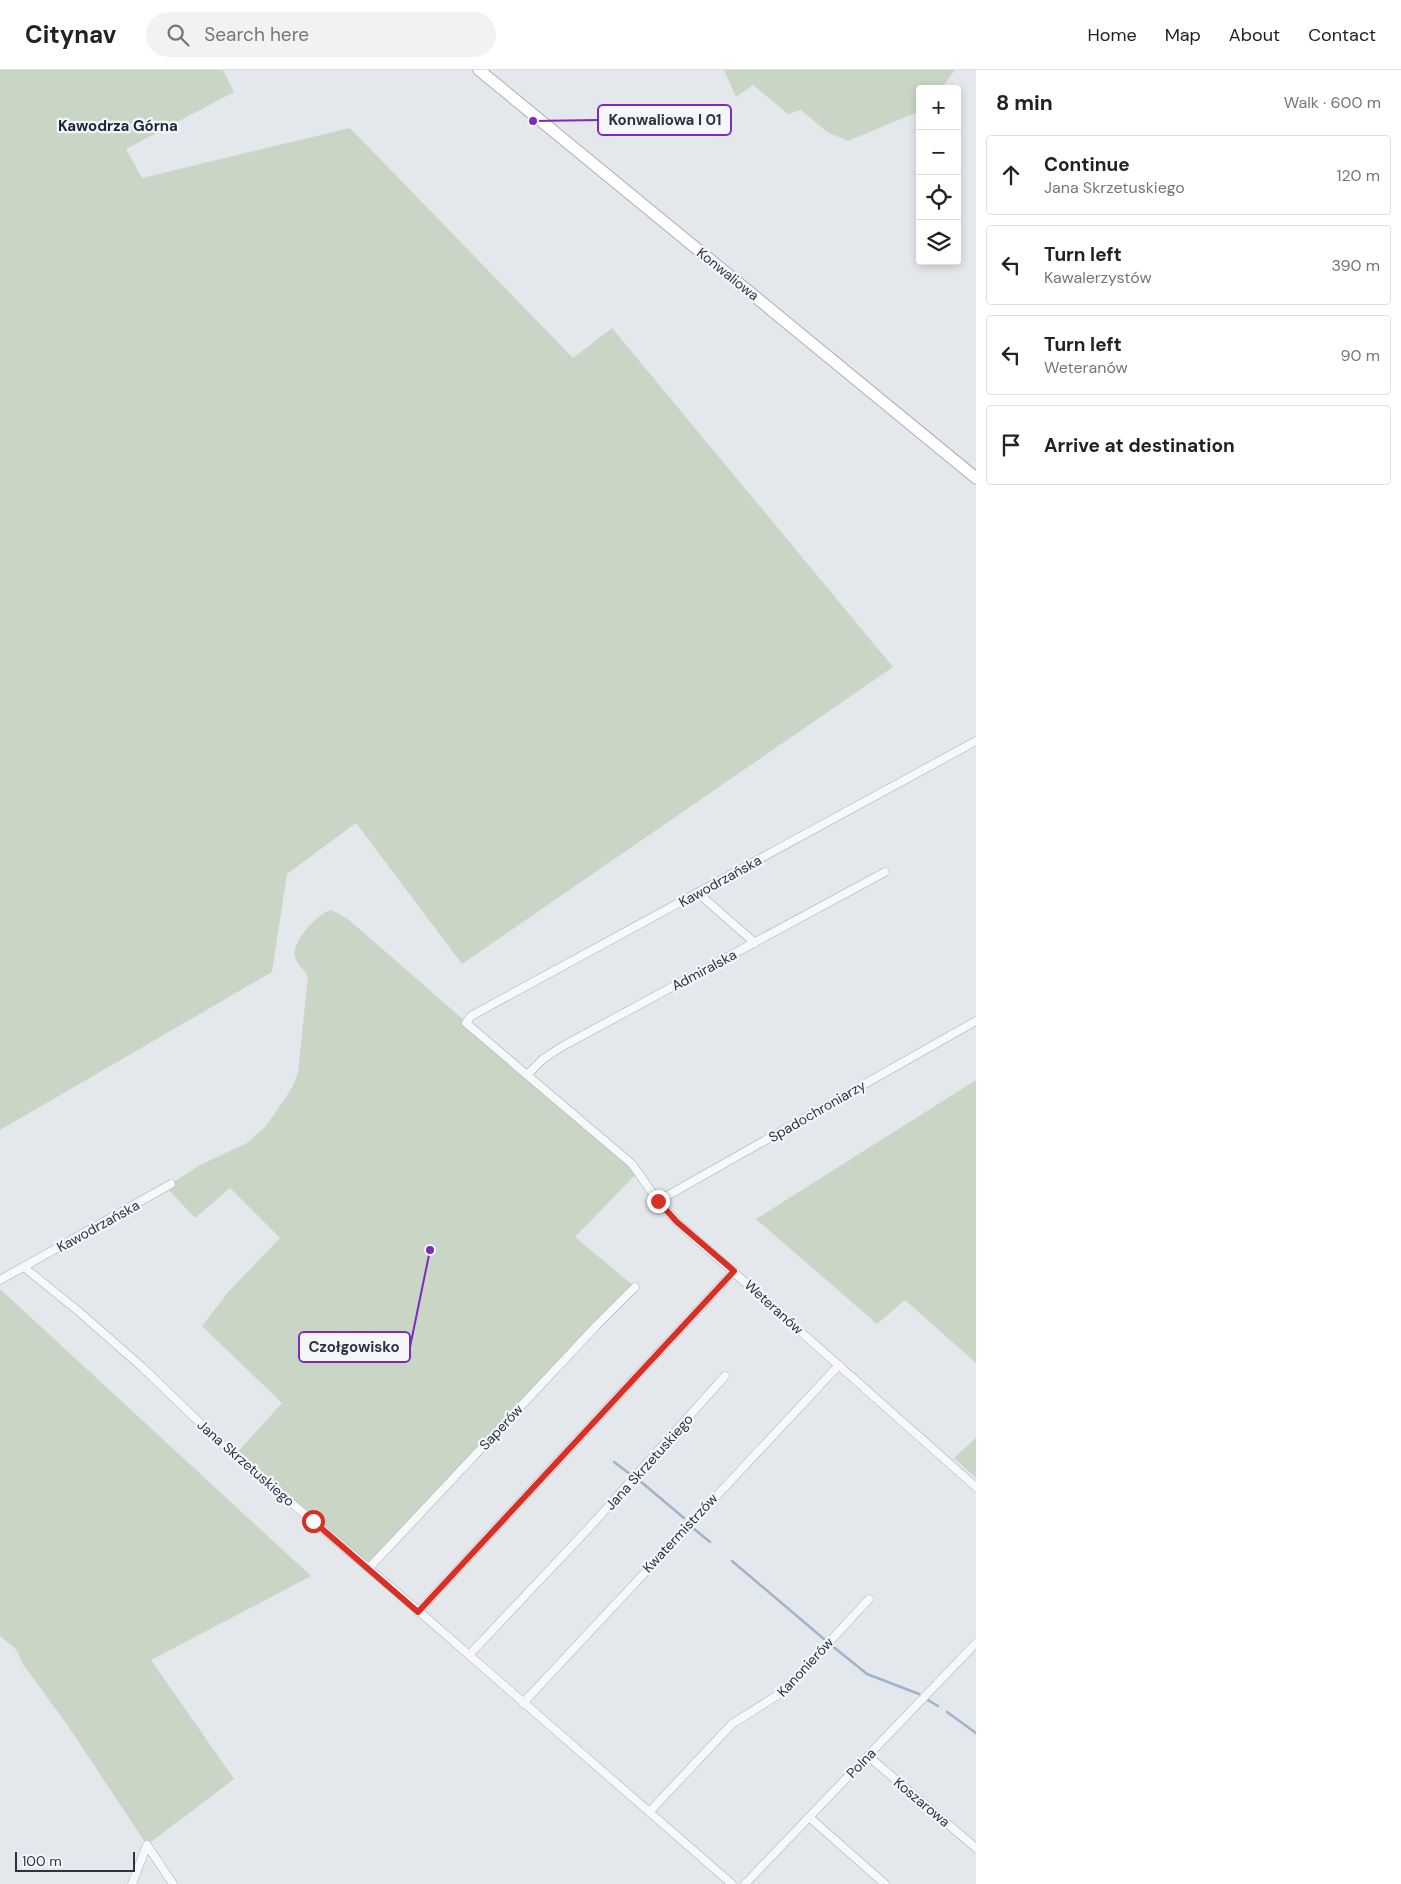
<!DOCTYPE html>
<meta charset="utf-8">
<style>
body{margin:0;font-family:"DM Sans",sans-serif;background:#f2f2f2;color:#222}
.controls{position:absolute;right:15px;top:15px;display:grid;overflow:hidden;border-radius:5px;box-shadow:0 2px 8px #0003}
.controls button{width:45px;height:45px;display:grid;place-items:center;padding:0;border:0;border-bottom:1px solid #e0e0e0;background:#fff;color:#222;font:25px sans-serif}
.scale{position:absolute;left:15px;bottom:12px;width:120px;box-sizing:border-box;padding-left:5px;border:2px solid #2b3445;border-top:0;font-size:14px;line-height:18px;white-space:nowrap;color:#2b3445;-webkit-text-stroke:4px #f4f6f9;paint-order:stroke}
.stop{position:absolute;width:15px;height:15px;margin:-11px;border:4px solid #d93025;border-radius:50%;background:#fff}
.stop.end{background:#d93025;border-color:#fff;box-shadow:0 1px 5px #0008}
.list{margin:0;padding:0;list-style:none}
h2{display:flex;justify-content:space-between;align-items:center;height:65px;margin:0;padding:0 20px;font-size:21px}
h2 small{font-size:16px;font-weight:400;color:#767676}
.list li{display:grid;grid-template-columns:32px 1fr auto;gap:15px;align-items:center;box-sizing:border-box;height:80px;margin:0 10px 10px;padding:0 10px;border:1px solid #e0e0e0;border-radius:5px}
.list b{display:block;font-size:19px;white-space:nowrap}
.list p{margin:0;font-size:16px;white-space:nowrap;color:#767676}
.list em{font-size:16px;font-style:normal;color:#767676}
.icon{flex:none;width:28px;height:28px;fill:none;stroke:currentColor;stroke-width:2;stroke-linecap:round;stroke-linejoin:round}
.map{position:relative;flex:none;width:976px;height:1814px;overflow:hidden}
header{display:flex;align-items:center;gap:30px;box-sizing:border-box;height:70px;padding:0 25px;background:#fff;border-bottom:1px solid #e0e0e0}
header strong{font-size:24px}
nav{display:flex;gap:28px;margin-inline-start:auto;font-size:18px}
.search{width:350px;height:45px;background:#f2f2f2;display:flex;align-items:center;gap:12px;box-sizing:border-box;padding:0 18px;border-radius:28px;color:#767676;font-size:19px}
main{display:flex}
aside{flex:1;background:#fff}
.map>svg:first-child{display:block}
</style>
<header>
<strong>Citynav</strong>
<div class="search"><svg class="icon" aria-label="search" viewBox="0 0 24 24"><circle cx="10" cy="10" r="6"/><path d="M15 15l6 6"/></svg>Search here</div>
<nav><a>Home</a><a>Map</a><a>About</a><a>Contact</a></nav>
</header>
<main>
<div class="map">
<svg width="976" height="1814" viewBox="0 0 976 1814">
<rect width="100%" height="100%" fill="#e4e7ec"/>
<path fill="#c9d6c5" d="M 0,0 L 223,0 L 234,22 L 126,79 L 142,108 L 350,58 L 573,288 L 612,258 L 893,597 L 462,894 L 356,753 L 287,804 L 272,902 L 0,1060 Z
M 724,0 L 955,0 L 941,19 L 920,19 L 920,41 L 848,71 L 827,62 L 801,40 L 788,44 L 753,15 L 736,27 Z
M 331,840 L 348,849 L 638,1102 L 575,1167 L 635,1217 L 369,1498 L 235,1385 L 282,1333 L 202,1256 L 229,1221 L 280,1168 L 230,1118 L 195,1148 L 166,1117 L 200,1095 L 247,1073 L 265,1057 L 276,1042 L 293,1016 L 298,1003 L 308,906 C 304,900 297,894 295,887 C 291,872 318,843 331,840 Z
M 976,1010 L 976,1293 L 905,1230 L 877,1254 L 756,1149 Z
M 0,1219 L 311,1506 L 151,1590 L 234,1709 L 147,1775 L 68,1656 L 23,1594 L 16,1579 L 0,1566 Z
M 976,1368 L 976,1408 L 954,1388 Z"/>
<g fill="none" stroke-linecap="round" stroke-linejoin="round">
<path stroke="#9fb4cc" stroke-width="2.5" d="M 614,1392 L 630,1404
M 640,1411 L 684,1448
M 693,1458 L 710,1472
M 732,1491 L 824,1569
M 831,1575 L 867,1604 L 919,1624
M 926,1629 L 938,1636
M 947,1642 L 976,1663"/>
<g stroke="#a9aeb7" stroke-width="9">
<path id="street" d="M 976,671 L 471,946 L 466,953 L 632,1094 L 658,1131 L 677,1152 L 976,1417
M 698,823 L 755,873
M 527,1005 L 543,989 L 563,976 L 885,802
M 658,1131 L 976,951
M 25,1198 L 77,1240 L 142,1297 L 225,1377 L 391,1517 L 732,1814
M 0,1210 L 171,1114
M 369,1498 L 597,1255 L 635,1217
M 418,1542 L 734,1201
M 469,1585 L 588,1459 L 725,1306
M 523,1633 L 839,1295
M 868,1686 L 976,1778
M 650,1741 L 732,1654 L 784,1621 L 869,1529
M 809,1747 L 885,1814
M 147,1775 L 173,1814
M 132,1814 L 147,1775
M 745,1814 L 976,1573"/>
</g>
<g stroke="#a9aeb7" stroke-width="13">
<path id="secondary" d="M 479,0 L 976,408"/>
</g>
<use href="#street" stroke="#f7f8fa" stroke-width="8"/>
<use href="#secondary" stroke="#fff" stroke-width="11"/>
</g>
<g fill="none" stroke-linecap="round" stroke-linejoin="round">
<path stroke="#d93025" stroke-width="6" d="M 313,1451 L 418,1542 L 734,1201 L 677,1152 L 658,1131"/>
</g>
<g text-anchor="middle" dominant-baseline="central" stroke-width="4.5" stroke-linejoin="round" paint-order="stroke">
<g font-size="14" fill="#2b3445" stroke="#f4f6f9">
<text transform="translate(728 204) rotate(39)">Konwaliowa</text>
<text transform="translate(720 811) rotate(-29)">Kawodrzańska</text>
<text transform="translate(704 900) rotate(-28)">Admiralska</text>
<text transform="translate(817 1041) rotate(-30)">Spadochroniarzy</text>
<text transform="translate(98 1156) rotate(-29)">Kawodrzańska</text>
<text transform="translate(774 1237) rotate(42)">Weteranów</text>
<text transform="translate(501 1357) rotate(-47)">Saperów</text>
<text transform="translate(649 1392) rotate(-48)">Jana Skrzetuskiego</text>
<text transform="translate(246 1393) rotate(41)">Jana Skrzetuskiego</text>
<text transform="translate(680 1463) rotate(-47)">Kwatermistrzów</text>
<text transform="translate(805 1597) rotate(-47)">Kanonierów</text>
<text transform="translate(861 1693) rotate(-46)">Polna</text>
<text transform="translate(922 1732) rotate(40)">Koszarowa</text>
</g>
<g font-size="15" font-weight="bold" fill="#1d2536" stroke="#f4f6f9">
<text x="118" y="56">Kawodrza Górna</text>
</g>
</g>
<path fill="none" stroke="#7b2cbf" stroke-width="2" d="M533 51L598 50M430 1180L410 1277"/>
<g fill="#7b2cbf" stroke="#f4f6f9" stroke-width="2">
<circle cx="533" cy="51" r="5"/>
<circle cx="430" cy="1180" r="5"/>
</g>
<g fill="#f4f6f9" stroke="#7b2cbf" stroke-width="2">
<rect x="598" y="35" width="133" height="30" rx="5"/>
<rect x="299" y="1262" width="111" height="30" rx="5"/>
</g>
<g font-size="15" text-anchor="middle" font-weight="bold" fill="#2b3445">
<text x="665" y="55">Konwaliowa I 01</text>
<text x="354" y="1282">Czołgowisko</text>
</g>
</svg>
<div class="controls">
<button>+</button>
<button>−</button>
<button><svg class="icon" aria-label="locate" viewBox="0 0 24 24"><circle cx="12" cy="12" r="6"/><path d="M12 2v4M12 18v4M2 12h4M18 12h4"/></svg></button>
<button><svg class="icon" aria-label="layers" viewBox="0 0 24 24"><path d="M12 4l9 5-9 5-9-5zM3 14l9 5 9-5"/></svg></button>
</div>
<div class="scale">100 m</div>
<div class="stop" style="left:313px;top:1451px"></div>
<div class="stop end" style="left:658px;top:1131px"></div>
</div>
<aside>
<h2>8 min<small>Walk · 600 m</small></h2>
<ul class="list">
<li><svg class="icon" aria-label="ahead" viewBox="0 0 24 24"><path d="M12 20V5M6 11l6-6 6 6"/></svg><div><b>Continue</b><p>Jana Skrzetuskiego</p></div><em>120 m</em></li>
<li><svg class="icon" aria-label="left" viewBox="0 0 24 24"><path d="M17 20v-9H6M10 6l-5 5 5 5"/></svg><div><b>Turn left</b><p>Kawalerzystów</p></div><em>390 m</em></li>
<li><svg class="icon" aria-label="left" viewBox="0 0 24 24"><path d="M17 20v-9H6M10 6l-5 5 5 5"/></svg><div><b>Turn left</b><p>Weteranów</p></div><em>90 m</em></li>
<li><svg class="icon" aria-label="arrive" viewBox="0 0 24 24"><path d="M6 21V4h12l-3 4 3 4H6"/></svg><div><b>Arrive at destination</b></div></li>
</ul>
</aside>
</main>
